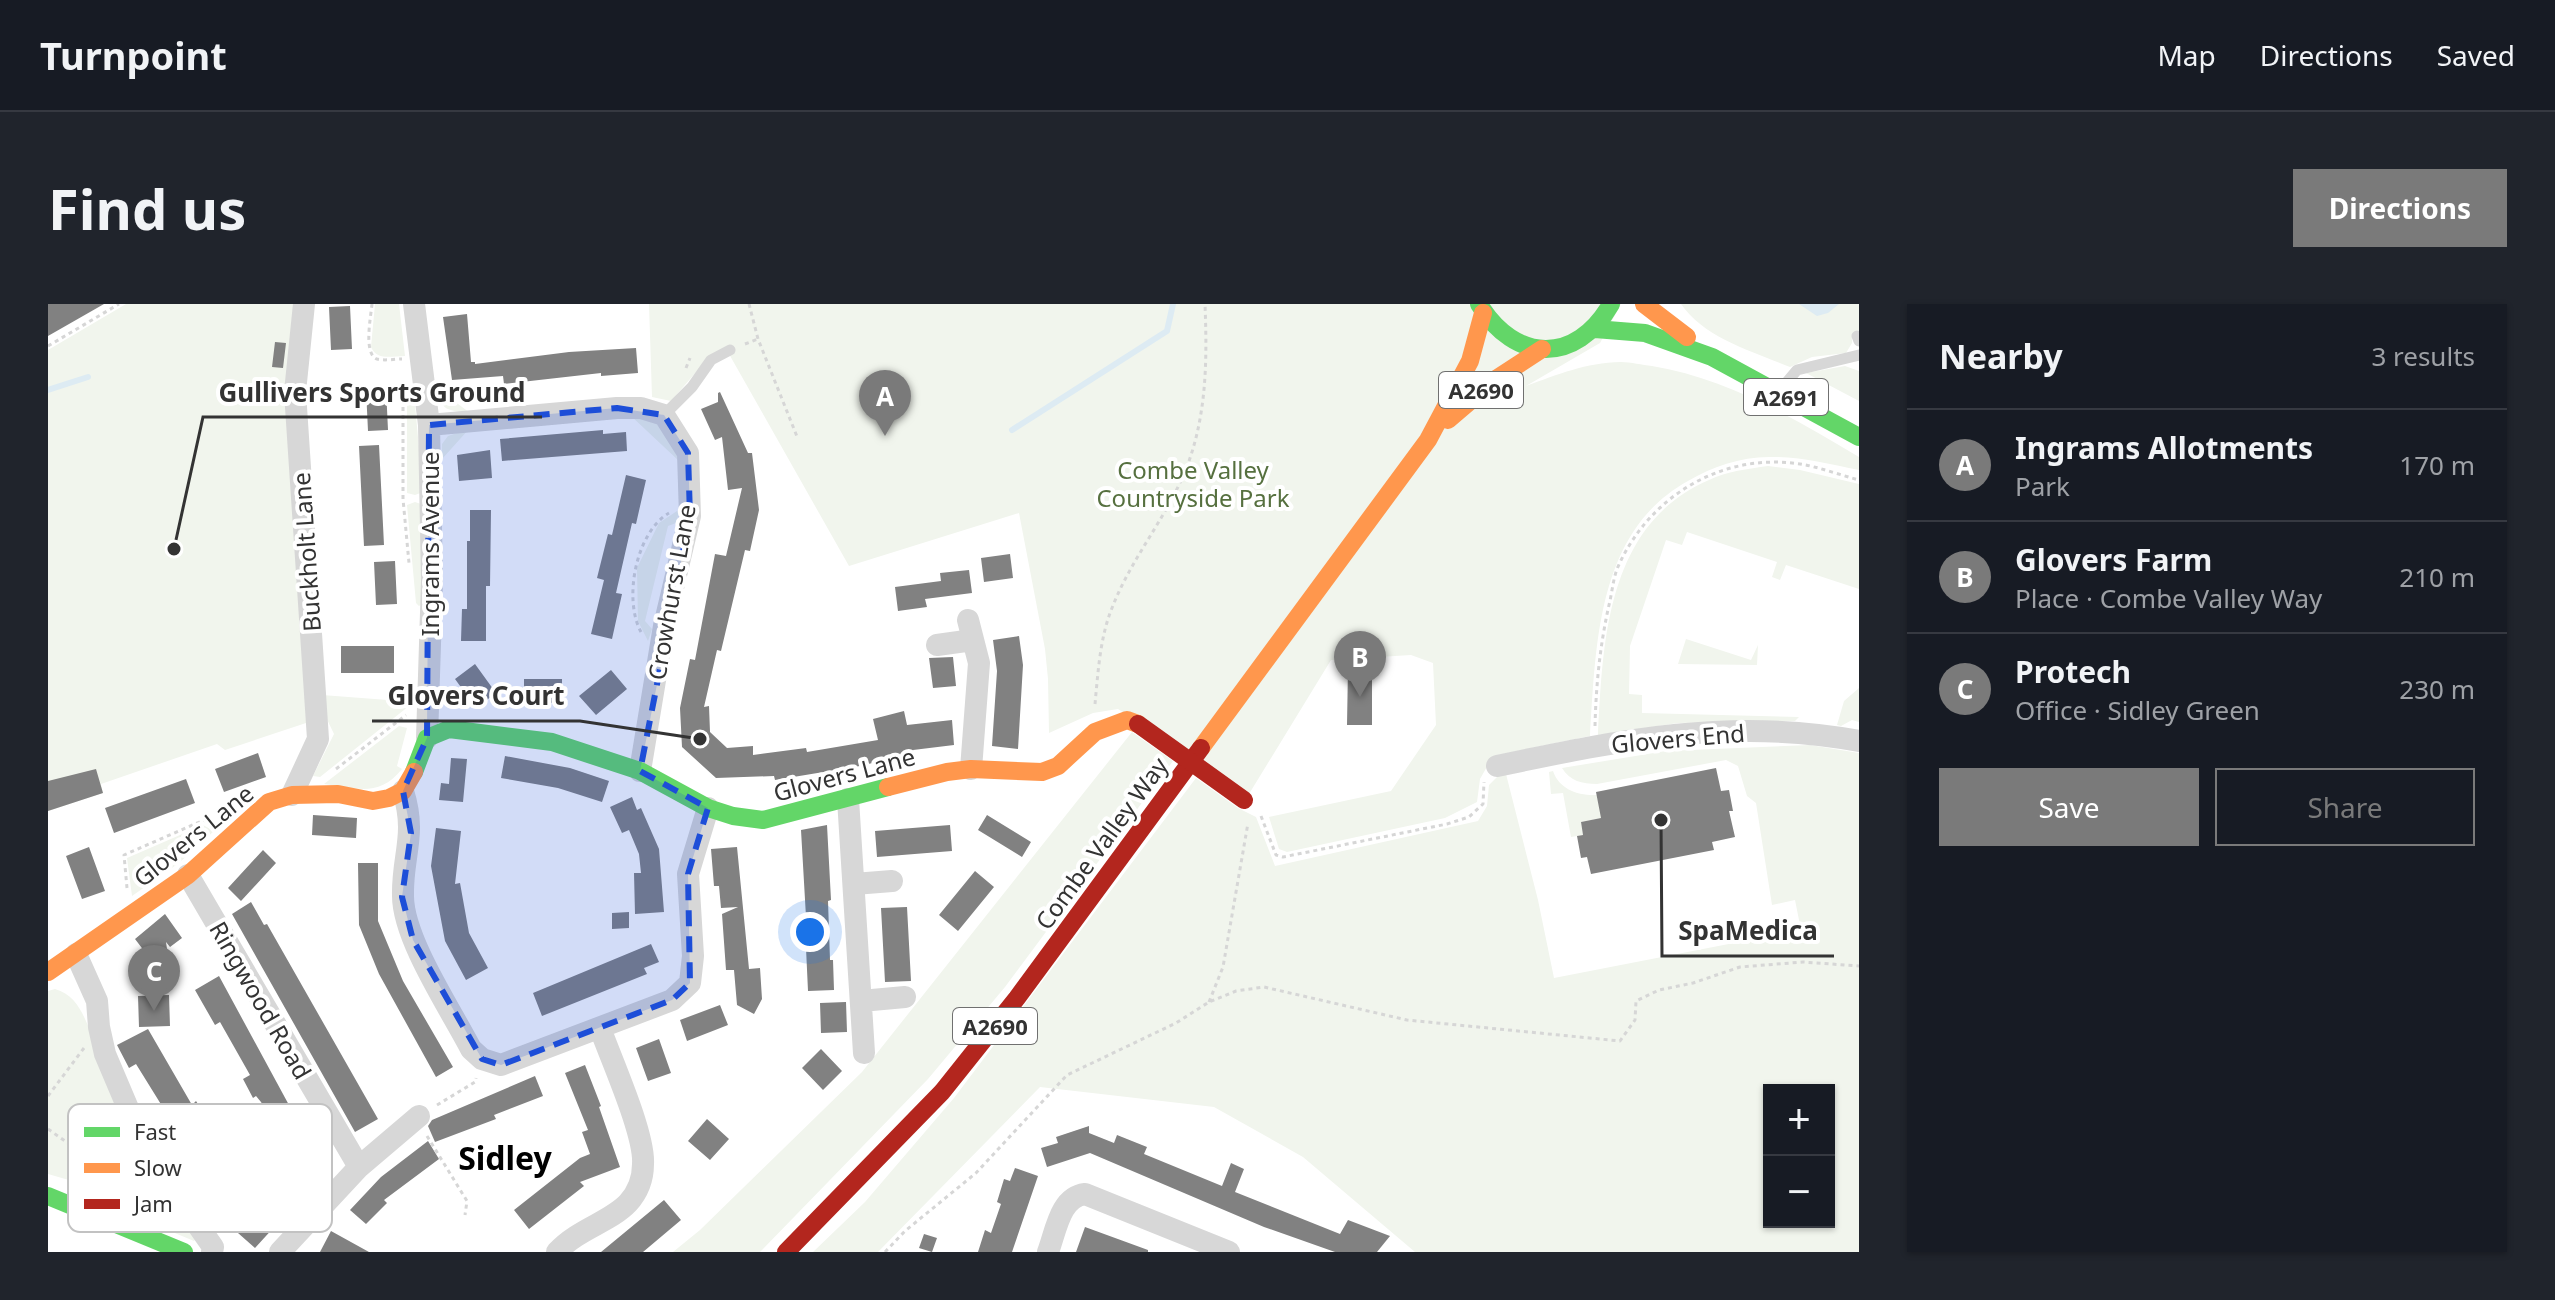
<!DOCTYPE html>
<meta charset="utf-8">
<style>
body{margin:0;font-family:"Noto Sans",sans-serif;background:#20242c;color:#f1f3f6}
.controls{position:absolute;right:24px;bottom:24px;display:grid;overflow:hidden;border-radius:0px;box-shadow:0 2px 6px #0004}
.controls button{width:72px;height:72px;display:grid;place-items:center;padding:0;border:0;border-bottom:2px solid #363941;background:#171b24;color:#f1f3f6;font:40px sans-serif}
.you{position:absolute;left:762px;top:628px;width:28px;height:28px;margin:-20px;border:6px solid #fff;border-radius:50%;background:#1a73e8;box-shadow:0 0 0 12px #1a73e833}
.badge{display:grid;place-items:center;width:52px;height:52px;border-radius:50%;background:#7a7a7a;color:#fff;font-size:26px;font-weight:700}
.pin{position:absolute;translate:-50% -66px;filter:drop-shadow(0 2px 4px #0008)}
.pin::after{content:'';position:absolute;top:42px;width:28px;height:24px;background:inherit;clip-path:polygon(0 0,100% 0,50% 100%)}
.list{margin:0;padding:0;list-style:none}
h2{display:flex;justify-content:space-between;align-items:center;height:104px;margin:0;padding:0 32px;font-size:34px}
h2 small{font-size:26px;font-weight:400;color:#9ea1a6}
.list li{display:grid;grid-template-columns:52px 1fr auto;gap:24px;align-items:center;box-sizing:border-box;height:112px;padding:0 32px;border-top:2px solid #363941}
.list b{display:block;font-size:30px;white-space:nowrap}
.list p{margin:0;font-size:26px;white-space:nowrap;color:#9ea1a6}
.list em{font-size:26px;font-style:normal;color:#9ea1a6}
.actions{display:flex;gap:16px;padding:24px 32px}
.actions a{flex:1;padding:18px 0;border:2px solid #7a7a7a;border-radius:0px;text-align:center;font-size:28px;color:#7a7a7a}
.actions .main{background:#7a7a7a;color:#fff}
.map{position:relative;flex:none;width:1811px;height:948px;overflow:hidden;border-radius:0px}
header{display:flex;align-items:center;gap:48px;box-sizing:border-box;height:112px;padding:0 40px;background:#171b24;border-bottom:2px solid #363941}
header strong{font-size:38px}
nav{display:flex;gap:44px;margin-inline-start:auto;font-size:28px}
.intro{display:flex;align-items:center;justify-content:space-between;box-sizing:border-box;height:192px;padding:0 48px}
h1{margin:0;font-size:56px}
.button{padding:20px 36px;border-radius:0px;background:#7a7a7a;color:#fff;font-size:28px;font-weight:700}
main{display:flex;gap:48px;padding:0 48px}
aside{flex:1;background:#171b24;border-radius:0px;box-shadow:0 2px 6px #0004}
.map>svg:first-child{display:block}
</style>
<header>
<strong>Turnpoint</strong>
<nav><a>Map</a><a>Directions</a><a>Saved</a></nav>
</header>
<div class="intro"><h1>Find us</h1><a class="button">Directions</a></div>
<main>
<div class="map">
<svg width="1811" height="948" viewBox="0 0 1811 948">
<rect width="100%" height="100%" fill="#fff"/>
<path fill="#f1f5ed" fill-rule="evenodd" d="M 78,0 L 251,0 L 258,419 L 177,446 L 169,440 L 53,480 L 55,489 L 0,507 L 0,46 Z
M 327,0 L 351,0 L 357,52 C 344,52 329,57 323,43 Z
M 601,0 L 1573,0 L 1552,39 L 1478,82 C 1511,70 1537,59 1573,58 C 1583,58 1594,61 1604,62 C 1679,74 1747,115 1811,153 L 1811,166 C 1781,160 1751,152 1721,153 C 1692,153 1664,163 1640,177 C 1549,227 1548,340 1542,432 L 1445,452 L 1432,475 L 1429,498 L 1397,514 L 1239,548 L 1231,545 L 1221,513 L 1343,487 L 1388,421 L 1385,359 L 1363,351 L 1283,356 L 1201,490 L 1070,405 L 1045,409 L 1001,429 L 1000,375 L 997,345 L 971,209 L 801,262 L 681,50 L 682,41 L 662,52 L 623,97 L 604,93 Z
M 1633,0 L 1811,0 L 1811,29 L 1804,32 L 1804,39 L 1798,49 L 1764,53 L 1742,63 C 1706,48 1656,34 1633,0 Z
M 1797,62 L 1811,67 L 1811,97 L 1758,69 Z
M 389,84 L 422,109 C 400,106 393,108 389,84 Z
M 362,87 L 366,90 L 375,188 L 367,191 L 359,189 L 359,91 Z
M 593,110 L 621,128 L 631,157 L 582,111 Z
M 421,125 L 394,155 L 394,140 L 400,132 Z
M 1720,162 L 1752,166 L 1811,180 L 1811,285 L 1738,261 L 1732,276 L 1724,273 L 1729,258 L 1639,228 L 1634,241 L 1618,236 L 1582,342 L 1581,390 L 1594,391 L 1594,409 L 1751,413 L 1747,417 L 1630,419 L 1550,431 C 1555,335 1559,220 1661,176 C 1679,167 1700,165 1720,162 Z
M 367,198 L 376,201 L 375,299 L 371,302 L 368,299 L 359,201 Z
M 632,205 L 628,219 L 620,222 L 597,317 L 604,325 L 600,337 L 590,317 L 589,264 L 611,219 Z
M 1638,335 L 1703,356 L 1710,341 L 1709,361 L 1630,360 Z
M 1811,384 L 1811,418 L 1804,416 L 1793,422 L 1789,421 L 1796,397 Z
M 274,391 L 366,398 L 272,473 L 265,472 L 286,430 L 275,407 Z
M 351,422 L 359,424 L 349,462 L 354,465 C 331,494 308,484 276,480 Z
M 1084,428 L 1125,457 L 957,683 L 880,775 L 712,948 L 625,948 L 652,926 L 814,768 Z
M 1762,441 L 1811,449 L 1811,948 L 1367,948 L 1255,853 L 1166,803 L 992,783 L 830,948 L 765,948 L 817,898 L 906,794 L 1148,474 L 1190,504 L 1208,513 L 1227,562 L 1430,517 L 1439,502 L 1441,481 L 1451,471 L 1458,470 L 1490,596 L 1506,674 L 1753,626 L 1747,596 L 1724,601 L 1708,499 L 1699,492 L 1690,462 L 1678,456 L 1549,480 C 1534,480 1522,477 1514,464 L 1618,447 ZM 1721,786 L 1781,786 L 1781,918 L 1721,918 Z
M 1505,467 C 1511,485 1530,492 1549,491 L 1554,514 L 1533,518 L 1535,531 L 1523,533 L 1515,489 L 1503,490 L 1501,468 Z
M 155,521 L 166,527 L 131,559 L 84,592 L 79,554 Z
M 7,685 C 29,691 36,712 44,732 L 151,931 L 146,937 L 110,922 L 62,892 L 64,886 L 42,876 L 38,881 L 0,870 L 0,687 Z"/>
<path fill="#ddebf3" d="M 1751,0 L 1791,0 L 1780,9 L 1769,12 Z"/>
<g fill="none" stroke-linecap="round" stroke-linejoin="round">
<path stroke="#ddebf3" stroke-width="6" d="M 0,86 L 40,73
M 964,126 L 1119,27 L 1125,0"/>
</g>
<path fill="#818181" d="M 0,0 L 56,0 L 0,32 Z
M 302,2 L 304,45 L 283,46 L 281,3 Z
M 419,10 L 423,58 L 427,58 L 427,60 L 521,48 L 588,44 L 590,69 L 553,72 L 553,69 L 456,80 L 455,72 L 404,76 L 395,13 Z
M 227,38 L 238,39 L 235,64 L 224,63 Z
M 338,84 L 340,126 L 320,127 L 318,85 Z
M 672,88 L 700,149 L 704,149 L 711,206 L 702,247 L 697,246 L 673,347 L 669,346 L 656,403 L 661,402 L 662,428 L 679,444 L 705,442 L 705,451 L 758,444 L 759,448 L 830,436 L 825,415 L 856,407 L 859,421 L 904,416 L 906,441 L 865,446 L 866,449 L 812,462 L 727,476 L 726,472 L 668,474 L 634,443 L 632,404 L 642,355 L 647,356 L 667,250 L 678,252 L 694,184 L 680,186 L 674,133 L 667,136 L 653,105 L 670,98 L 670,89 Z
M 555,126 L 555,130 L 578,128 L 579,147 L 454,157 L 452,135 Z
M 331,141 L 336,241 L 316,242 L 311,142 Z
M 442,146 L 444,174 L 411,177 L 409,151 Z
M 578,171 L 598,176 L 588,220 L 584,219 L 568,289 L 574,290 L 564,335 L 543,330 L 556,276 L 549,274 L 560,230 L 564,231 Z
M 422,206 L 443,206 L 442,282 L 438,282 L 438,337 L 413,337 L 414,305 L 419,305 L 419,237 L 422,237 Z
M 962,250 L 965,274 L 936,278 L 933,254 Z
M 347,257 L 349,300 L 328,301 L 326,258 Z
M 921,266 L 924,289 L 877,295 L 879,303 L 850,307 L 847,283 L 893,277 L 892,269 Z
M 971,332 L 975,361 L 970,445 L 944,442 L 949,367 L 945,336 Z
M 293,342 L 346,342 L 346,369 L 293,369 Z
M 905,353 L 908,382 L 885,384 L 881,354 Z
M 427,360 L 448,389 L 428,404 L 407,375 Z
M 1300,364 L 1324,364 L 1324,421 L 1299,421 Z
M 563,366 L 579,385 L 548,411 L 531,392 Z
M 476,375 L 514,375 L 514,399 L 476,398 Z
M 210,449 L 218,473 L 176,488 L 167,465 Z
M 457,452 L 522,464 L 561,477 L 554,498 L 510,484 L 453,474 Z
M 403,454 L 419,455 L 415,498 L 391,496 L 393,479 L 401,480 Z
M 1668,464 L 1673,487 L 1681,486 L 1685,507 L 1681,507 L 1687,533 L 1664,538 L 1666,546 L 1543,570 L 1539,553 L 1533,554 L 1529,532 L 1535,531 L 1533,518 L 1553,514 L 1548,488 Z
M 48,465 L 55,489 L 0,507 L 0,477 Z
M 138,475 L 147,499 L 66,529 L 57,504 Z
M 584,493 L 589,506 L 593,504 L 611,545 L 616,608 L 587,610 L 586,569 L 593,569 L 591,550 L 581,526 L 574,529 L 562,503 Z
M 265,511 L 309,514 L 308,534 L 264,531 Z
M 939,511 L 983,538 L 974,553 L 930,526 Z
M 779,521 L 783,596 L 780,597 L 782,656 L 785,656 L 786,686 L 760,687 L 758,644 L 756,644 L 755,613 L 758,613 L 753,526 Z
M 902,521 L 904,547 L 829,553 L 827,527 Z
M 388,524 L 413,527 L 407,580 L 412,579 L 421,629 L 440,664 L 418,676 L 397,637 L 383,562 Z
M 41,543 L 57,587 L 34,595 L 18,552 Z
M 689,543 L 701,665 L 712,664 L 714,695 L 706,710 L 689,701 L 686,666 L 678,666 L 674,610 L 690,603 L 673,604 L 671,582 L 666,582 L 663,545 Z
M 215,546 L 228,559 L 193,597 L 180,584 Z
M 310,559 L 330,559 L 330,617 L 355,677 L 405,763 L 388,773 L 331,670 L 311,621 Z
M 927,567 L 946,583 L 910,627 L 891,611 Z
M 203,598 L 216,621 L 219,620 L 330,815 L 307,828 L 184,610 Z
M 859,603 L 863,677 L 837,678 L 833,604 Z
M 581,608 L 581,624 L 564,625 L 564,609 Z
M 117,610 L 134,634 L 122,643 L 118,638 L 119,645 L 103,656 L 87,635 Z
M 603,640 L 611,658 L 596,664 L 599,670 L 494,712 L 485,689 Z
M 171,672 L 261,838 L 242,849 L 213,798 L 208,792 L 205,794 L 195,775 L 202,771 L 172,718 L 167,721 L 147,686 Z
M 121,691 L 122,722 L 91,723 L 90,692 Z
M 798,698 L 799,728 L 773,729 L 772,699 Z
M 672,701 L 680,721 L 639,737 L 632,716 Z
M 100,725 L 144,801 L 148,797 L 173,836 L 168,839 L 195,883 L 173,896 L 149,857 L 154,854 L 124,807 L 119,810 L 88,760 L 81,764 L 69,741 Z
M 611,735 L 623,769 L 600,777 L 588,744 Z
M 773,745 L 794,767 L 775,786 L 754,764 Z
M 537,761 L 553,802 L 551,803 L 572,863 L 532,878 L 536,882 L 481,925 L 466,906 L 532,854 L 542,850 L 534,828 L 540,826 L 517,769 Z
M 487,772 L 495,792 L 446,811 L 448,815 L 387,838 L 380,822 L 384,816 Z
M 659,815 L 681,835 L 662,856 L 640,837 Z
M 1041,822 L 1041,829 L 1066,839 L 1069,831 L 1099,843 L 1096,850 L 1174,882 L 1183,859 L 1196,865 L 1187,888 L 1292,930 L 1300,916 L 1342,932 L 1329,948 L 1287,948 L 1216,923 L 1042,849 L 999,863 L 993,844 L 1010,839 L 1008,833 Z
M 380,837 L 391,855 L 336,896 L 339,899 L 318,920 L 302,906 L 333,873 Z
M 967,864 L 990,872 L 964,948 L 930,948 L 937,926 L 943,929 L 953,900 L 949,898 L 956,875 L 962,877 Z
M 616,896 L 633,916 L 595,948 L 553,948 Z
M 205,900 L 228,921 L 207,944 L 190,929 L 197,921 L 191,916 Z
M 1037,923 L 1100,946 L 1100,948 L 1028,948 Z
M 283,927 L 321,948 L 272,948 Z
M 876,930 L 889,934 L 884,948 L 871,944 Z"/>
<g fill="none" stroke-linecap="round" stroke-linejoin="round">
<path stroke="#d6d6d6" stroke-width="3" stroke-dasharray="4 4" stroke-linecap="butt" d="M 324,0 C 323,12 315,50 329,55 C 336,57 347,55 354,55
M 701,0 L 710,35 L 750,135
M 697,40 L 710,35
M 0,42 L 71,0
M 638,64 L 642,54
M 355,87 L 355,195 L 361,259
M 593,328 C 575,295 588,228 621,209
M 1047,400 C 1050,369 1052,333 1064,304 C 1084,252 1122,210 1141,157 C 1159,106 1159,53 1157,0
M 1547,422 C 1548,381 1552,341 1561,301 C 1564,289 1565,276 1569,265 C 1600,193 1673,148 1752,160 C 1771,163 1792,171 1811,176
M 288,465 L 358,411
M 1213,512 L 1228,551 L 1235,553 L 1399,520 L 1421,513 L 1435,500 L 1436,478
M 79,584 L 76,551 L 156,516 L 159,518
M 1161,698 L 1175,663 L 1200,519
M 0,792 L 36,744
M 389,801 L 427,778 L 428,774
M 0,825 L 109,902
M 379,832 L 419,897 L 417,911
M 837,948 L 857,927 L 928,869 L 1019,771 L 1128,719 L 1161,698 L 1188,687 L 1216,683 L 1359,716 L 1572,737 L 1587,716 L 1588,697 L 1611,686 L 1645,679 L 1692,663 L 1755,658 L 1811,662"/>
<path stroke="#d7d7d7" stroke-width="11" d="M 1809,32 L 1811,37
M 1733,85 L 1749,66 L 1811,51
M 616,111 L 644,83 L 663,56 L 682,46"/>
<path stroke="#d7d7d7" stroke-width="22" d="M 366,0 L 381,121 L 384,277 L 379,434
M 381,121 L 569,104 L 593,104 L 616,111 L 640,149 L 642,212 L 616,322 L 592,467
M 920,316 L 931,359 L 923,465
M 889,341 L 925,336
M 1449,462 C 1572,436 1685,413 1811,437
M 355,487 C 369,531 354,551 355,592 C 355,635 403,706 423,745 L 434,755 L 453,761 L 624,696 L 642,679 L 645,652 L 640,570 L 660,504
M 244,491 L 270,435 L 247,88 L 256,0
M 800,495 L 816,749
M 140,571 L 311,863
M 806,580 L 844,577
M 28,650 L 49,697 L 51,723 L 57,750 L 85,816 L 116,873 L 165,943 L 164,948
M 813,697 L 857,693
M 232,948 L 311,863 L 371,812
M 509,948 C 530,925 562,918 580,899 C 590,888 595,874 595,860 C 597,830 563,755 552,724
M 1000,948 C 1008,927 1012,893 1037,890 L 1181,948"/>
<path stroke="#63d668" stroke-width="18" d="M 1431,0 C 1467,59 1528,61 1563,0
M 1547,25 L 1597,29 L 1664,53 L 1811,133
M 366,468 L 379,434 L 401,425 L 504,438 L 592,467 L 660,504 L 685,512 L 715,516 L 840,483
M 0,892 L 136,948"/>
<path stroke="#ff974d" stroke-width="18" d="M 1596,0 L 1639,33
M 1400,116 L 1448,75 L 1494,45
M 1153,444 L 1380,136 L 1422,57 L 1435,9
M 840,483 L 899,468 L 923,465 L 994,468 L 1010,462 L 1047,428 L 1079,416 L 1090,420
M 0,668 L 140,571 L 221,498 L 244,491 L 290,490 L 325,497 L 341,494 L 355,487 L 366,468"/>
<path stroke="#b3261e" stroke-width="18" d="M 738,948 L 894,788 L 969,694 L 1153,444"/>
<path stroke="#b3261e" stroke-width="18" d="M 1090,420 L 1196,496"/>
</g>
<path fill="#1d4ed8" fill-opacity="0.2" stroke="#1d4ed8" stroke-width="6" stroke-dasharray="16 10" stroke-linejoin="round" d="M 569,104 L 616,111 L 640,149 L 642,212 L 592,467 L 660,504 L 640,570 L 642,679 L 624,696 L 453,761 L 434,755 L 365,636 L 354,593 L 363,529 L 355,487 L 379,434 L 381,121 Z"/>
<g text-anchor="middle" dominant-baseline="central" stroke-width="8" stroke-linejoin="round" paint-order="stroke">
<g fill="#fff" stroke="#707070" stroke-width="2">
<rect x="1391" y="68" width="84" height="36" rx="6"/>
<rect x="1696" y="75" width="84" height="36" rx="6"/>
<rect x="905" y="704" width="84" height="36" rx="6"/>
</g>
<g font-size="22" font-weight="bold" fill="#333">
<text x="1433" y="86">A2690</text>
<text x="1738" y="93">A2691</text>
<text x="947" y="722">A2690</text>
</g>
<g font-size="24" fill="#56703f" stroke="#fff">
<text x="1145" y="165">Combe Valley<tspan x="1145" dy="28">Countryside Park</tspan></text>
</g>
<g font-size="24" fill="#333" stroke="#fff">
<text transform="translate(381 240) rotate(-90)">Ingrams Avenue</text>
<text transform="translate(258 248) rotate(-94)">Buckholt Lane</text>
<text transform="translate(623 288) rotate(-80)">Crowhurst Lane</text>
<text transform="translate(1630 434) rotate(-5)">Glovers End</text>
<text transform="translate(796 470) rotate(-15)">Glovers Lane</text>
<text transform="translate(145 531) rotate(-39)">Glovers Lane</text>
<text transform="translate(1053 539) rotate(-54)">Combe Valley Way</text>
<text transform="translate(213 696) rotate(60)">Ringwood Road</text>
</g>
<g font-size="32" font-weight="bold" fill="#000" stroke="#fff">
<text x="457" y="853">Sidley</text>
</g>
</g>
<rect x="20" y="800" width="264" height="128" rx="12" fill="#fff" stroke="#c2c2c2" stroke-width="2"/>
<rect x="36" y="823" width="36" height="10" fill="#63d668"/>
<rect x="36" y="859" width="36" height="10" fill="#ff974d"/>
<rect x="36" y="895" width="36" height="10" fill="#b3261e"/>
<g font-size="22" fill="#333">
<text x="86" y="836">Fast</text>
<text x="86" y="872">Slow</text>
<text x="86" y="908">Jam</text>
</g>
<path fill="none" stroke="#333" stroke-width="3" d="M126 245L155 113H494M652 435L532 417H324M1613 516L1614 652H1786"/>
<g fill="#333" stroke="#fff" stroke-width="3">
<circle cx="126" cy="245" r="8"/>
<circle cx="652" cy="435" r="8"/>
<circle cx="1613" cy="516" r="8"/>
</g>
<g font-size="26" text-anchor="middle" font-weight="bold" fill="#333" stroke="#fff" stroke-width="8" stroke-linejoin="round" paint-order="stroke">
<text x="324" y="98">Gullivers Sports Ground</text>
<text x="428" y="401">Glovers Court</text>
<text x="1700" y="636">SpaMedica</text>
</g>
</svg>
<div class="controls">
<button>+</button>
<button>−</button>
</div>
<div class="you"></div>
<div class="pin badge" style="left:837px;top:132px">A</div>
<div class="pin badge" style="left:1312px;top:393px">B</div>
<div class="pin badge" style="left:106px;top:707px">C</div>
</div>
<aside>
<h2>Nearby<small>3 results</small></h2>
<ul class="list">
<li><span class="badge">A</span><div><b>Ingrams Allotments</b><p>Park</p></div><em>170 m</em></li>
<li><span class="badge">B</span><div><b>Glovers Farm</b><p>Place · Combe Valley Way</p></div><em>210 m</em></li>
<li><span class="badge">C</span><div><b>Protech</b><p>Office · Sidley Green</p></div><em>230 m</em></li>
</ul>
<div class="actions"><a class="main">Save</a><a>Share</a></div>
</aside>
</main>
